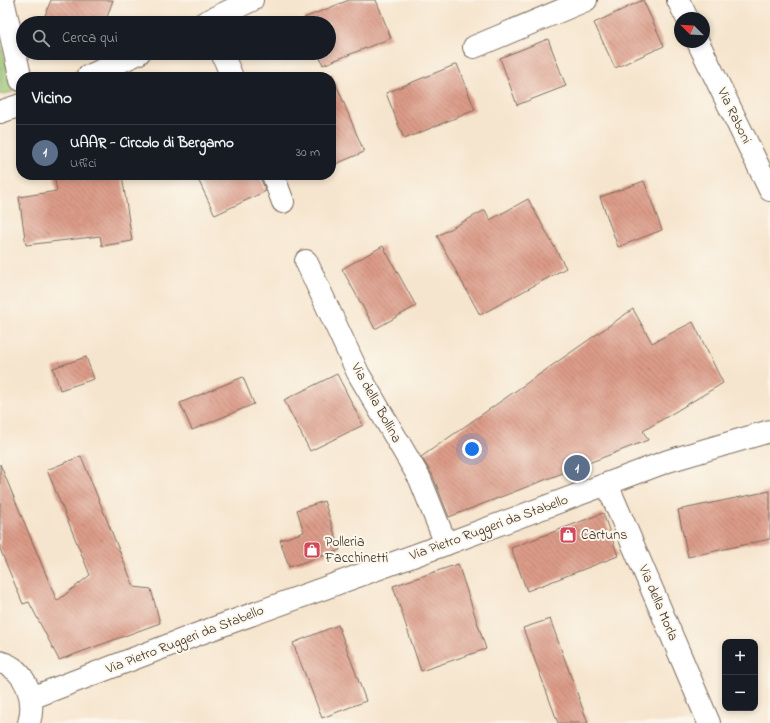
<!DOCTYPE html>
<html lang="it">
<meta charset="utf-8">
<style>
body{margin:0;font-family:"Indie Flower",sans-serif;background:#242831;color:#f1f3f6}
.controls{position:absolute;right:12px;bottom:12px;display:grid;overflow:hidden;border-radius:8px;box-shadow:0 2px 6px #0003}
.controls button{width:36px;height:36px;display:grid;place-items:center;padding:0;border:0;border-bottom:1px solid #363941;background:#171b24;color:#f1f3f6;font:20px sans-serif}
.compass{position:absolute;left:674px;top:12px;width:36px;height:36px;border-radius:50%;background:#171b24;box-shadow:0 2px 6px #0003;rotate:294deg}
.you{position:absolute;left:472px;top:449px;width:14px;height:14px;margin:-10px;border:3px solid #fff;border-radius:50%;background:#1a73e8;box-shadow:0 0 0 6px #1a73e833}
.badge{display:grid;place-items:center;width:26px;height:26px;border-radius:50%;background:#8c9099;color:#fff;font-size:13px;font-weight:700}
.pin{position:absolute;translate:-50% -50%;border:2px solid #fff;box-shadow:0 1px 4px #0006}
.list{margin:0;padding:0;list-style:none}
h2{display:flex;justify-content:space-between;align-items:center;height:52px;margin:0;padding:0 16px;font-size:17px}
h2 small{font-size:13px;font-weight:400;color:#9ea1a6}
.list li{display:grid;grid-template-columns:26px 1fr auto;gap:12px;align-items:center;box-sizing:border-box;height:56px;padding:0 16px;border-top:1px solid #363941}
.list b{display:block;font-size:15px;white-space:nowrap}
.list p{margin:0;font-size:13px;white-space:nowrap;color:#9ea1a6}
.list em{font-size:13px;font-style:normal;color:#9ea1a6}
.icon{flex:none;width:22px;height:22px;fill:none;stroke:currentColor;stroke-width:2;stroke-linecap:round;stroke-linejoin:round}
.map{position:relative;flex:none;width:770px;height:723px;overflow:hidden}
.search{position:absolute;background:#171b24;box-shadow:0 2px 6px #0003;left:16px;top:16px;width:320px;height:44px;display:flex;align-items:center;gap:10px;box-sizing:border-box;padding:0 14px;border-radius:22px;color:#9ea1a6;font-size:15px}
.panel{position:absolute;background:#171b24;box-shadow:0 2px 6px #0003;left:16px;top:72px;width:320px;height:108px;border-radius:16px}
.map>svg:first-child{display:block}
</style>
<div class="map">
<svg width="770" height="723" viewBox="0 0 770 723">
<defs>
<pattern id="building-back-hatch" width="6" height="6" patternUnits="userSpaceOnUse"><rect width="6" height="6" fill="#dc9b88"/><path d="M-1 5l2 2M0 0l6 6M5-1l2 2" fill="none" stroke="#b47f6f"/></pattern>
</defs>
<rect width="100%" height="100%" fill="#fbf7ec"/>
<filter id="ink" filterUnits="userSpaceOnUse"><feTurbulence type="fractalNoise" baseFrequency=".025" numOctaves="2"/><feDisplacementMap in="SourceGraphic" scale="8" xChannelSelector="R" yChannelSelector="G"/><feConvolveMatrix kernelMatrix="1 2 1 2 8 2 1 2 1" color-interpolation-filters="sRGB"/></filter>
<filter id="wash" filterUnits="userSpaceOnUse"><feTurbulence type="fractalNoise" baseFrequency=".012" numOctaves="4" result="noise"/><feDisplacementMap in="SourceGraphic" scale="16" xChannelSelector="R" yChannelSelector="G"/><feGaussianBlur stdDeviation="0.9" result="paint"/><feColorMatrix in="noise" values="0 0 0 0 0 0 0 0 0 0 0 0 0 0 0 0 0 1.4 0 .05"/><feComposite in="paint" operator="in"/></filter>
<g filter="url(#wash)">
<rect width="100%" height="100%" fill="#f6e5ce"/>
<path fill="#99c674" stroke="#6a7849" d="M 0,38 L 13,92 L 0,95 Z"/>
<g id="blocks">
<path fill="url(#building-back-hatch)" d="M 51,0 L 113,0 L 105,23 L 42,23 Z
M 349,0 L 376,0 L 391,38 L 323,65 L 318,53 L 329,53 L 329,23 L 306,23 L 304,18 Z
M 643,0 L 664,46 L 615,68 L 594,23 Z
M 548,39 L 566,86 L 517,105 L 500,58 Z
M 457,64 L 475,110 L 404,139 L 386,93 Z
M 332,74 L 364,152 L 331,166 L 331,75 Z
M 54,175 L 122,175 L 132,241 L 102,246 L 100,236 L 26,245 L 19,197 L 57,191 Z
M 196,175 L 259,175 L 266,191 L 215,215 Z
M 644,181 L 662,230 L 618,247 L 600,197 Z
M 528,199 L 566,268 L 480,315 L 437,236 L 485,210 L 490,220 Z
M 383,246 L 416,306 L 375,329 L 342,269 Z
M 633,309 L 652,343 L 693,322 L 723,383 L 643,431 L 648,440 L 449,517 L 432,474 L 421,457 Z
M 86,357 L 94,379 L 60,390 L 53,368 Z
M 337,374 L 363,425 L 310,451 L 284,400 Z
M 243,377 L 254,404 L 192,430 L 180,403 Z
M 81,456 L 134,587 L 151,589 L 160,623 L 59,660 L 29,602 L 23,604 L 0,549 L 0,464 L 57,601 L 90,575 L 47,470 Z
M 770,491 L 770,539 L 688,557 L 678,510 Z
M 324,501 L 340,550 L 289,567 L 280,540 L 304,532 L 297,510 Z
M 603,513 L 618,556 L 527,591 L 511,548 Z
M 458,564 L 486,649 L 421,671 L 393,586 Z
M 550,619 L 588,723 L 558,723 L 523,628 Z
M 338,625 L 366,701 L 322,718 L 293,643 Z"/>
</g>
</g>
<g filter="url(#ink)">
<use href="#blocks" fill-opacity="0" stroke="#7c6b5c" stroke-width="1"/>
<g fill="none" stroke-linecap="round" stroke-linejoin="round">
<g stroke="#7c6b5c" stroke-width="24">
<path id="minor" d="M 3,0 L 21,80
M 678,0 L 687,18
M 204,23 L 252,0
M 698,42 L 770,190
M 474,47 L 586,0
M 222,53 L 232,77
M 87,77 L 139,53
M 0,112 L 21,105
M 273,175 L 283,202
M 306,261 L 358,373 L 420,479 L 446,544
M 607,484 L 709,723"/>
</g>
<g stroke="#7c6b5c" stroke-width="24">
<path id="major" d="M 0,662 C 26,669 36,699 29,723
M 31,698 L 198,634 L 446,544 L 668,461 L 770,431"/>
</g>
<use href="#minor" stroke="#fff" stroke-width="22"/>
<use href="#major" stroke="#fff" stroke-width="22"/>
</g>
</g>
<defs>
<g id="shop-square" transform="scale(0.9)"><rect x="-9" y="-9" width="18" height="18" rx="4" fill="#d1495b" stroke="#fbf7ec"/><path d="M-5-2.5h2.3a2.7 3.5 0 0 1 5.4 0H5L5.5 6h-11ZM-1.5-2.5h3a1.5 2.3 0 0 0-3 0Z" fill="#fff"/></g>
</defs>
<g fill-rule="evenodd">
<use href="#shop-square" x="568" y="535"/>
<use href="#shop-square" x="312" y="550"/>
</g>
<g text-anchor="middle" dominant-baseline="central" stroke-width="4" stroke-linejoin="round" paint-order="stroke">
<g font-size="14" fill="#3b2a1e" stroke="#fbf7ec">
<text transform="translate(734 116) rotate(64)">Via Raboni</text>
<text transform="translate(376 403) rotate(61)">Via della Bollina</text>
<text transform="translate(489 528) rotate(-20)">Via Pietro Ruggeri da Stabello</text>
<text transform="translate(658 603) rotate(67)">Via della Morla</text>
<text transform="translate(185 640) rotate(-21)">Via Pietro Ruggeri da Stabello</text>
</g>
<g font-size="14" fill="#3b2a1e" stroke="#fbf7ec" text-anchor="start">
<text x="581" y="535">Cartuns</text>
<text x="325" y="542">Polleria<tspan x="325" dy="16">Facchinetti</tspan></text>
</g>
</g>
</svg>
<div class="controls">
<button>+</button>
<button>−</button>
</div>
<svg class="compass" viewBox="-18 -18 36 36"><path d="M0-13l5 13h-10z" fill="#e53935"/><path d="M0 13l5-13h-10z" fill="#9ea1a6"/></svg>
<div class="you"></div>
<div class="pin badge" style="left:577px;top:468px;background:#5c6f8a">1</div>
<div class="search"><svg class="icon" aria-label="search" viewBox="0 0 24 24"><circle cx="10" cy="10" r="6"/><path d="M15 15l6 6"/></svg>Cerca qui</div>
<section class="panel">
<h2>Vicino<small></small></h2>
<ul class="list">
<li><span class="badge" style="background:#5c6f8a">1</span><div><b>UAAR - Circolo di Bergamo</b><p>Uffici</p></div><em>30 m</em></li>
</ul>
</section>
</div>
